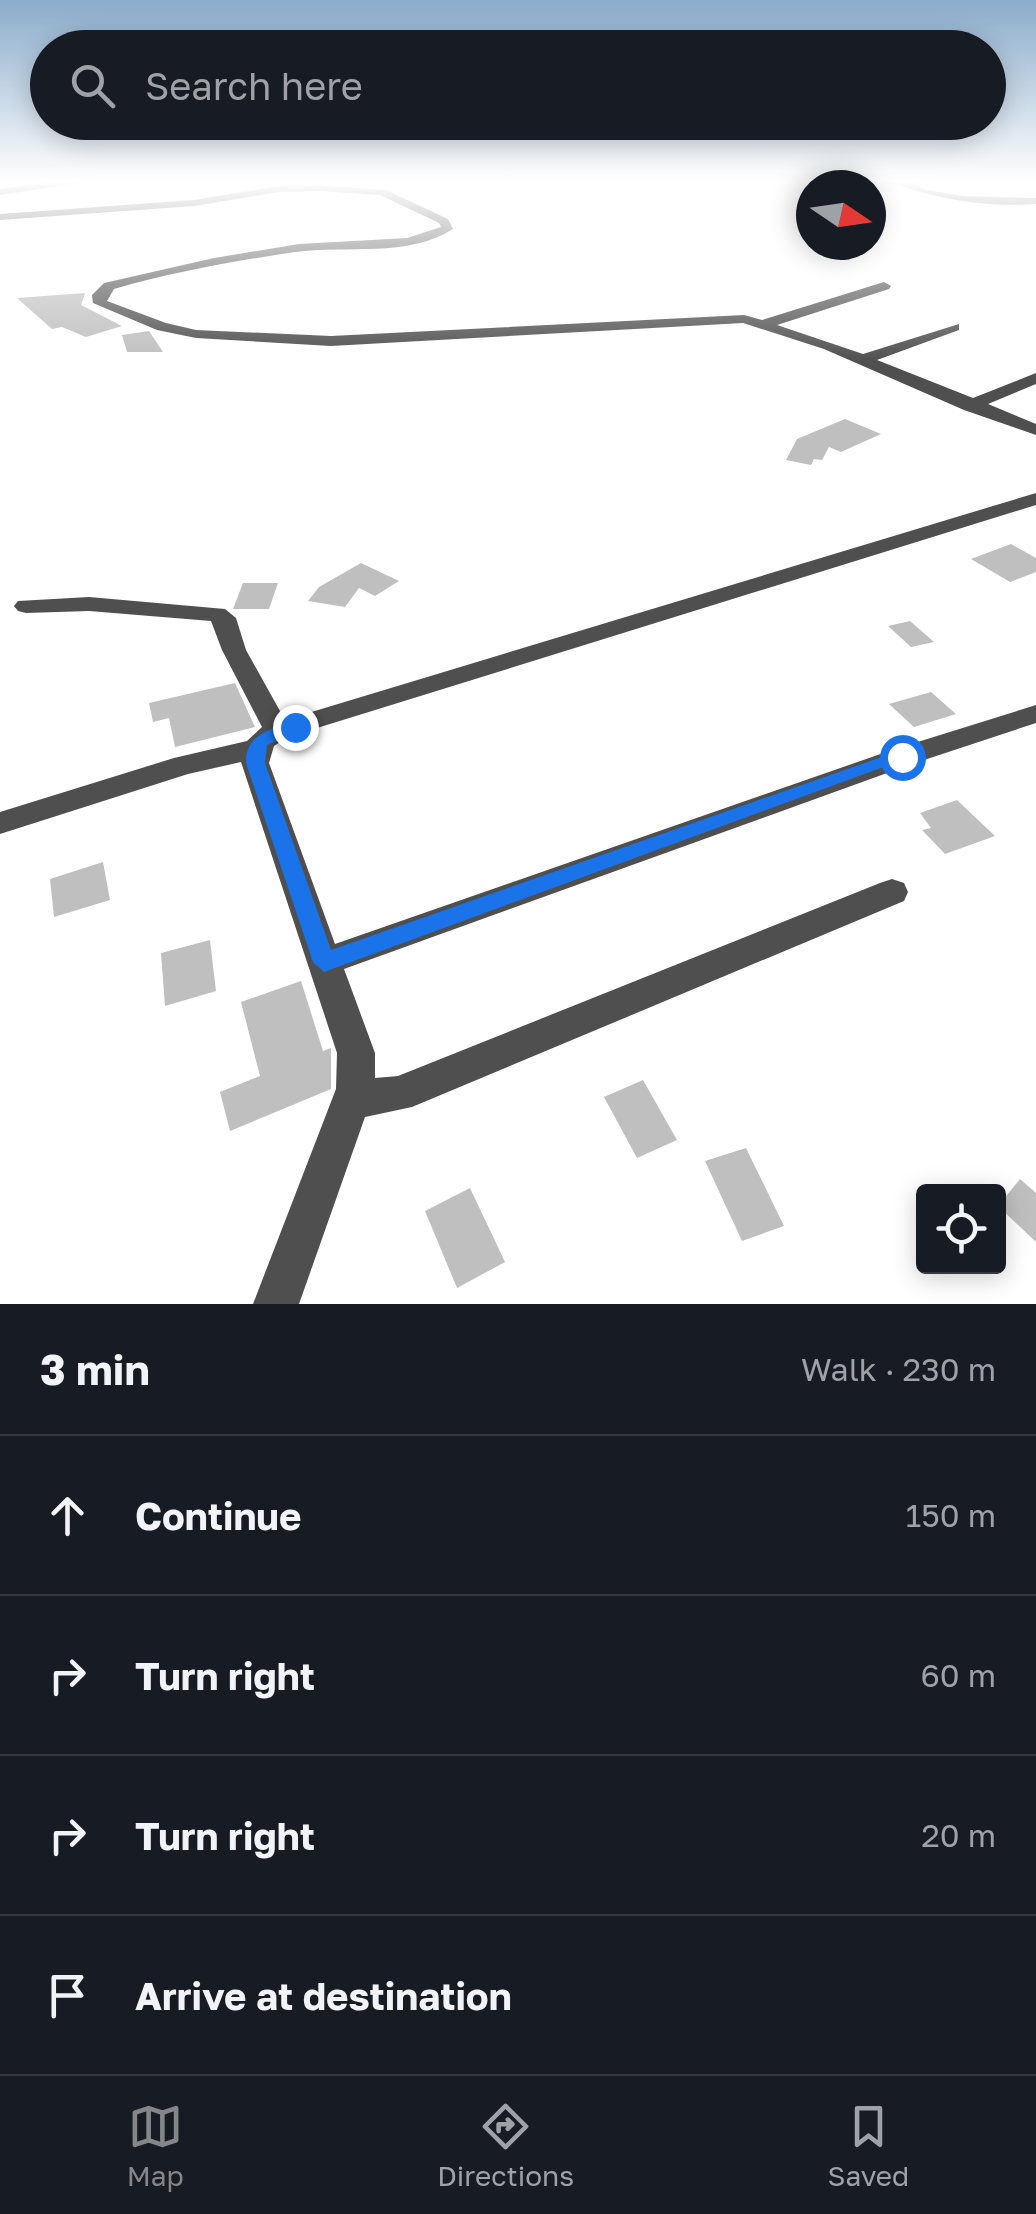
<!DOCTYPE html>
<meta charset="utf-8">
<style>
body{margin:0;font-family:"Golos Text",sans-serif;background:#20242c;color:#f1f3f6}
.controls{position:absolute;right:30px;bottom:30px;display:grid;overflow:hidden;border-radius:10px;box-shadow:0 5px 25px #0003}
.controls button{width:90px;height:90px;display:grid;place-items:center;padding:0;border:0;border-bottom:2px solid #363941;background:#171b24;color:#f1f3f6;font:50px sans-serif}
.compass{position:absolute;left:796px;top:170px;width:90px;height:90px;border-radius:50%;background:#171b24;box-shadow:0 5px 25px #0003;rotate:103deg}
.stop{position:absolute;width:30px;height:30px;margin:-22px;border:8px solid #1a73e8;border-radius:50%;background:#fff}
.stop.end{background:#1a73e8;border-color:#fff;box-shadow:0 2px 10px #0008}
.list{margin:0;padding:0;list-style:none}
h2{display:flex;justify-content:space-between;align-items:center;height:130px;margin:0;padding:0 40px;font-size:42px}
h2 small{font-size:32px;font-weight:400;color:#9ea1a6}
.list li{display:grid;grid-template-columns:65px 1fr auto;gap:30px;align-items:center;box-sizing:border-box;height:160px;padding:0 40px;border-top:2px solid #363941}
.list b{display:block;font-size:38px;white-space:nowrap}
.list em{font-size:32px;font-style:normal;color:#9ea1a6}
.icon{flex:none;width:55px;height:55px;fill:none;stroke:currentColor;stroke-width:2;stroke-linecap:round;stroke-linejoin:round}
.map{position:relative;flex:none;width:1036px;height:1304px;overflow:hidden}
.search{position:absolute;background:#171b24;box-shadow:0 5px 25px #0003;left:30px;right:30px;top:30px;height:110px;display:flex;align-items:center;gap:25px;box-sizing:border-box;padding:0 35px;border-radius:55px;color:#9ea1a6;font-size:38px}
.sheet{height:770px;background:#171b24}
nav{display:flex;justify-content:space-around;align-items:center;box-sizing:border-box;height:140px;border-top:2px solid #363941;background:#171b24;font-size:28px;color:#9ea1a6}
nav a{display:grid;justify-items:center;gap:5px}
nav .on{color:#858687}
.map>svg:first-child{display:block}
</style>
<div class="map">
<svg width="1036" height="1304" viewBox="0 0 1036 1304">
<rect width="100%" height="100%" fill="#fff"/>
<path fill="#bfbfbf" d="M 85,293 L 81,305 L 122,326 L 86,337 L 62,327 L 52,329 L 17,298 Z
M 149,331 L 163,352 L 127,352 L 122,335 Z
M 845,419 L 881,434 L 841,452 L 829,447 L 822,460 L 814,459 L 811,465 L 786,460 L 797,439 Z
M 1011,544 L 1036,558 L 1036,572 L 1010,582 L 971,559 Z
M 361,563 L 399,581 L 375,596 L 359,588 L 345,607 L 308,601 L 319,587 Z
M 243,583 L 278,583 L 269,609 L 233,609 Z
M 910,621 L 934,642 L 911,647 L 888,626 Z
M 235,683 L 255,727 L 175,747 L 169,718 L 153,722 L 149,703 Z
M 931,692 L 956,714 L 914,727 L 889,704 Z
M 957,800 L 995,836 L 945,854 L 922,830 L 931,828 L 920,813 Z
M 103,862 L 110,900 L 54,917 L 50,879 Z
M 210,940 L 216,991 L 165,1006 L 161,953 Z
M 301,981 L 323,1051 L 331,1048 L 331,1089 L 230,1131 L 220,1092 L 260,1076 L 241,1002 Z
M 643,1080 L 677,1140 L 637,1158 L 604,1097 Z
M 746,1148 L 784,1226 L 742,1241 L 705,1161 Z
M 1020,1179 L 1036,1193 L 1036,1242 L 998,1206 Z
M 470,1188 L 505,1262 L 457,1288 L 425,1211 Z"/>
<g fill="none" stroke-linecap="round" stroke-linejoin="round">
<path fill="#4f4f4f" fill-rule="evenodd" d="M 72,180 L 100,180 L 0,195 L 0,189 Z
M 854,180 L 907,180 L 927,190 L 963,196 L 1036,198 L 1036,204 C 985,207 948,201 901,186 C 886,181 868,186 854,180 Z
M 320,185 L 386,190 L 448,219 L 453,229 C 408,258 346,245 295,252 C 234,261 173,272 114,289 L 107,301 L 166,323 L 196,330 L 331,336 L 744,315 L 762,320 L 884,282 L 891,286 L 889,289 L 777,325 L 863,354 L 959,324 L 959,330 L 877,360 L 973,398 L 1036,373 L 1036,384 L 988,404 L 1036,424 L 1036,435 L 964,410 L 824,349 L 743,323 L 331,346 L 196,338 L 157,330 L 93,303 L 92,295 L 104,283 L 214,258 L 299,244 L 407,238 L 441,227 L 439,223 L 380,195 L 320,191 L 279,192 L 194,206 L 0,220 L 0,214 L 194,200 L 279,186 Z
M 1036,493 L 1036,505 L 288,737 L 274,746 L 269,763 L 335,944 L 892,750 L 1036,705 L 1036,723 L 912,764 L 344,969 L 375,1053 L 375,1078 L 398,1076 L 880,883 L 892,879 L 904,883 L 908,892 L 904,901 L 412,1107 L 365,1117 L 299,1304 L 253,1304 L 336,1089 L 337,1053 L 241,762 L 188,774 L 0,834 L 0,812 L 174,758 L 247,741 L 262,727 L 222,650 L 211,621 L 89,611 L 26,613 L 18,611 L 14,606 L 18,601 L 89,597 L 225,609 L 236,618 L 246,650 L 285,720 Z"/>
</g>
<linearGradient id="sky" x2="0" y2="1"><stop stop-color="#8aabca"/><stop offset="0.5" stop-color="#fff"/><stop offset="1" stop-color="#fff" stop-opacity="0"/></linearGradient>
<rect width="1036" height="363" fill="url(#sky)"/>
<path fill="#1a73e8" d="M 295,721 L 301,723 L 301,731 L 267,745 L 265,763 L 331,950 L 896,752 L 909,752 L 911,757 L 324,972 L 313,962 L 246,763 C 245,734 271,729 295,721 Z"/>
</svg>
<div class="controls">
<button><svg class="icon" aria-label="locate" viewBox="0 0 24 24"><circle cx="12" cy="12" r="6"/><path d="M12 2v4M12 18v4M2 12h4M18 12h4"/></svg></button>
</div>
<svg class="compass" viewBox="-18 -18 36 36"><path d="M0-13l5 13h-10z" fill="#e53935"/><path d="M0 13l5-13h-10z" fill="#9ea1a6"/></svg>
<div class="stop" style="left:902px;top:757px"></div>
<div class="stop end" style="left:295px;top:727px"></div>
<div class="search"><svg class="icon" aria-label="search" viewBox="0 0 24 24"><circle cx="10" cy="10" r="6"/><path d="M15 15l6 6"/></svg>Search here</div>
</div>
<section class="sheet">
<h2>3 min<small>Walk · 230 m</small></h2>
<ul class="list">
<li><svg class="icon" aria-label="ahead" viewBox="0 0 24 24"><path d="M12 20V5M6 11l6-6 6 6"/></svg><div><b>Continue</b></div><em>150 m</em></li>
<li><svg class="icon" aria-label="right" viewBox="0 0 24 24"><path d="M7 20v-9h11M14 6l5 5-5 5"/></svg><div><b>Turn right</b></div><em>60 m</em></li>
<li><svg class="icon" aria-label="right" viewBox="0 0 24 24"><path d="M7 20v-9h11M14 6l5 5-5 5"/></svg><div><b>Turn right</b></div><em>20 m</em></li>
<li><svg class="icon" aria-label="arrive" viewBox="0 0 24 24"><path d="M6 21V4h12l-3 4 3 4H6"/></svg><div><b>Arrive at destination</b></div></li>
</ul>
</section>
<nav>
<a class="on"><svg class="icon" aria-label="map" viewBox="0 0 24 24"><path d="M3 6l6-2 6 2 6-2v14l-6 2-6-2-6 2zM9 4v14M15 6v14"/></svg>Map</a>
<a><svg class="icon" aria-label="directions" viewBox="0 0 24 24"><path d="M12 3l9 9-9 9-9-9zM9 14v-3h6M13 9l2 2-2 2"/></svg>Directions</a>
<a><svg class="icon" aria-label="saved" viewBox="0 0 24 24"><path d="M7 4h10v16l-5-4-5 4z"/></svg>Saved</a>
</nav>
